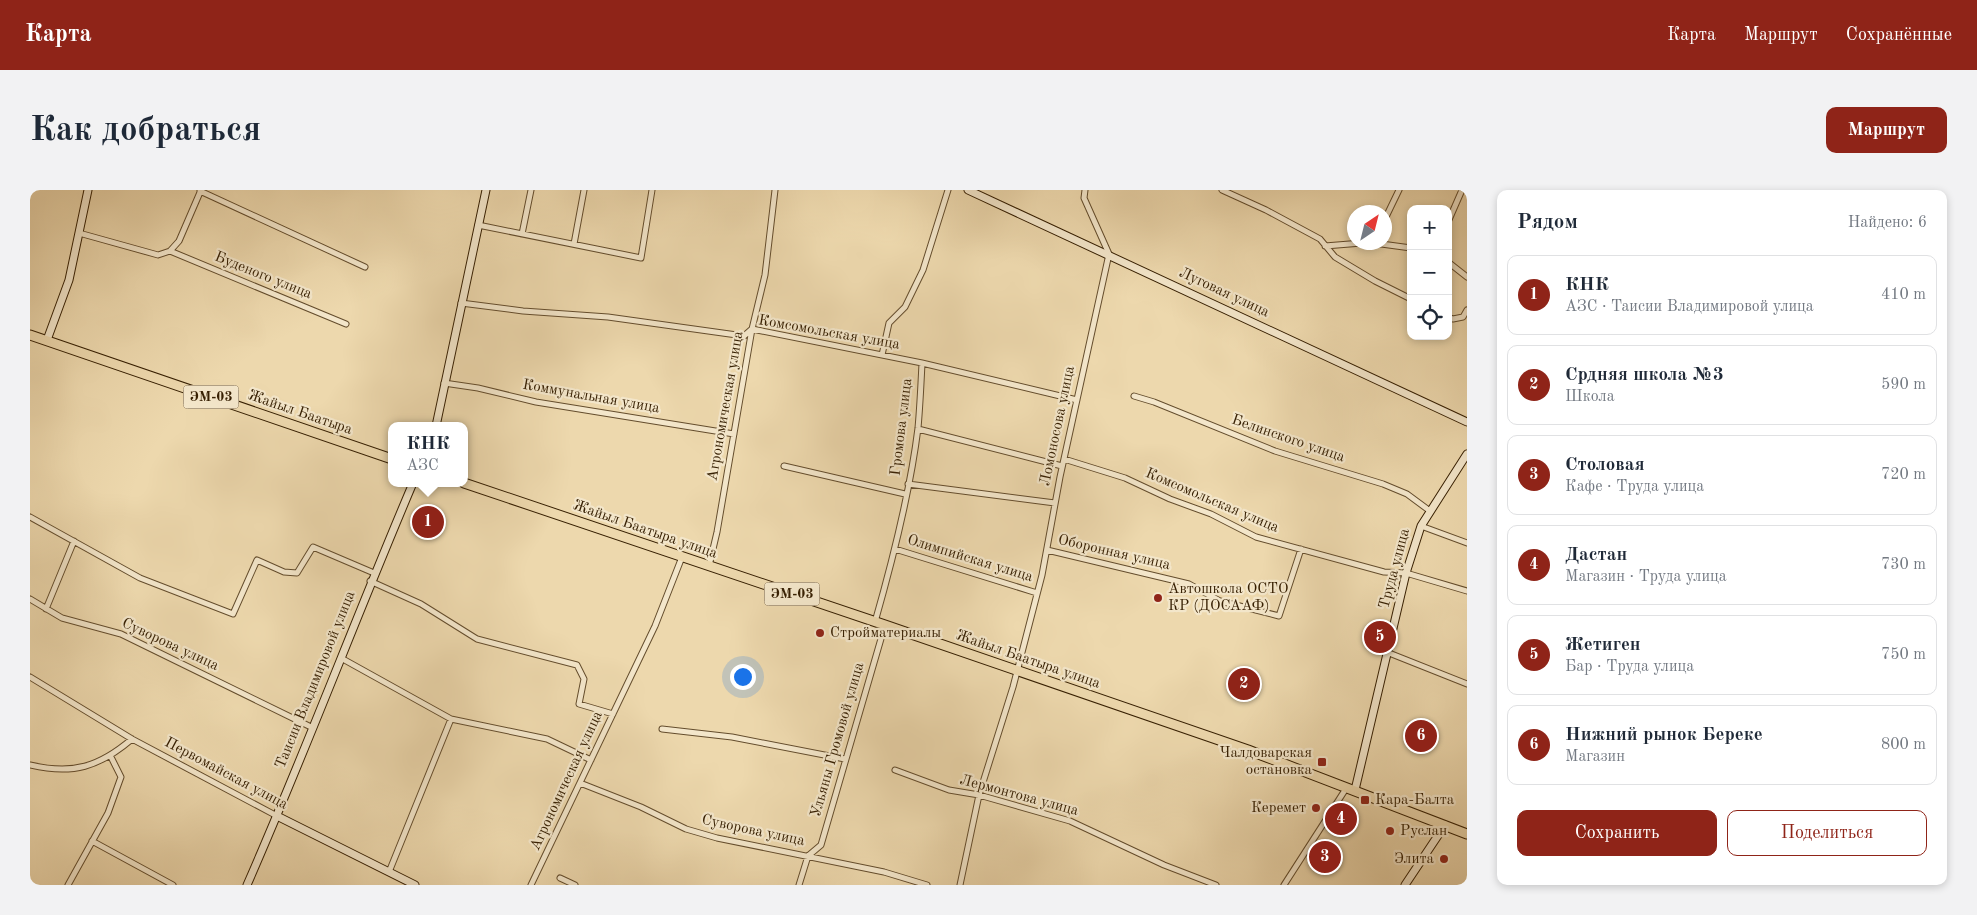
<!DOCTYPE html>
<html lang="ru">
<meta charset="utf-8">
<style>
body{margin:0;font-family:"Old Standard TT",serif;background:#f2f2f3;color:#1f2937}
.controls{position:absolute;right:15px;top:15px;display:grid;overflow:hidden;border-radius:10px;box-shadow:0 2px 8px #0003}
.controls button{width:45px;height:45px;display:grid;place-items:center;padding:0;border:0;border-bottom:1px solid #e0e1e3;background:#fff;color:#1f2937;font:25px sans-serif}
.compass{position:absolute;left:1317px;top:15px;width:45px;height:45px;border-radius:50%;background:#fff;box-shadow:0 2px 8px #0003;rotate:35deg}
.you{position:absolute;left:712px;top:486px;width:18px;height:18px;margin:-12px;border:4px solid #fff;border-radius:50%;background:#1a73e8;box-shadow:0 0 0 8px #1a73e833}
.badge{display:grid;place-items:center;width:32px;height:32px;border-radius:50%;background:#8f2418;color:#fff;font-size:16px;font-weight:700}
.pin{position:absolute;translate:-50% -50%;border:2px solid #fff;box-shadow:0 1px 5px #0006}
.popup{position:absolute;left:358px;top:232px;width:80px;height:65px;box-sizing:border-box;display:grid;place-content:center;border-radius:10px;background:#fff;filter:drop-shadow(0 1px 4px #0005);font-size:16px;white-space:nowrap;color:#747a83}
.popup b{font-size:19px;color:#1f2937}
.popup::after{content:'';position:absolute;left:50%;top:100%;margin-left:-10px;border:10px solid transparent;border-top-color:#fff}
.list{margin:0;padding:0;list-style:none}
h2{display:flex;justify-content:space-between;align-items:center;height:65px;margin:0;padding:0 20px;font-size:21px}
h2 small{font-size:16px;font-weight:400;color:#747a83}
.list li{display:grid;grid-template-columns:32px 1fr auto;gap:15px;align-items:center;box-sizing:border-box;height:80px;margin:0 10px 10px;padding:0 10px;border:1px solid #e0e1e3;border-radius:10px}
.list b{display:block;font-size:19px;white-space:nowrap}
.list p{margin:0;font-size:16px;white-space:nowrap;color:#747a83}
.list em{font-size:16px;font-style:normal;color:#747a83}
.actions{display:flex;gap:10px;padding:15px 20px}
.actions a{flex:1;padding:11px 0;border:1px solid #8f2418;border-radius:10px;text-align:center;font-size:18px;color:#8f2418}
.actions .main{background:#8f2418;color:#fff}
.icon{flex:none;width:28px;height:28px;fill:none;stroke:currentColor;stroke-width:2;stroke-linecap:round;stroke-linejoin:round}
.map{position:relative;flex:none;width:1437px;height:695px;overflow:hidden;border-radius:10px}
header{display:flex;align-items:center;gap:30px;box-sizing:border-box;height:70px;padding:0 25px;background:#8f2418;color:#fff}
header strong{font-size:24px}
nav{display:flex;gap:28px;margin-inline-start:auto;font-size:18px}
.intro{display:flex;align-items:center;justify-content:space-between;box-sizing:border-box;height:120px;padding:0 30px}
h1{margin:0;font-size:35px}
.button{padding:12px 22px;border-radius:10px;background:#8f2418;color:#fff;font-size:18px;font-weight:700}
main{display:flex;gap:30px;padding:0 30px}
aside{flex:1;background:#fff;border-radius:10px;box-shadow:0 2px 8px #0003}
.map>svg:first-child{display:block}
</style>
<header>
<strong>Карта</strong>
<nav><a>Карта</a><a>Маршрут</a><a>Сохранённые</a></nav>
</header>
<div class="intro"><h1>Как добраться</h1><a class="button">Маршрут</a></div>
<main>
<div class="map">
<svg width="1437" height="695" viewBox="0 0 1437 695">
<rect width="100%" height="100%" fill="#edd8ad"/>
<filter id="stains"><feTurbulence type="fractalNoise" baseFrequency=".004" numOctaves="4"/><feColorMatrix values="0 0 0 0 .2 0 0 0 0 .09 0 0 0 0 .02 0 0 0 .5 -.17"/></filter>
<radialGradient id="worn" r=".72"><stop offset=".6" stop-color="#630" stop-opacity="0"/><stop offset="1" stop-color="#630" stop-opacity=".3"/></radialGradient>
<g fill="none" stroke-linecap="round" stroke-linejoin="round">
<g stroke="#644d2d" stroke-width="7">
<path id="street" d="M 1192,0 L 1236,20 L 1290,49 L 1305,67 L 1345,91 L 1381,109
M 170,1 L 335,77
M 1354,31 L 1369,0
M 1418,32 L 1432,0
M 448,35 L 611,68 L 622,0
M 49,43 L 128,65 L 140,61 L 149,51 L 171,0
M 492,44 L 501,0
M 1344,53 L 1381,58
M 544,54 L 554,0
M 1295,56 L 1344,52
M 140,61 L 316,134
M 1418,72 L 1437,87
M 431,113 L 493,121 L 578,127 L 714,146 L 722,139 L 892,173 L 1047,210
M 1418,127 L 1423,129 L 1433,127 L 1437,120
M 852,165 L 859,133 L 875,117 L 893,80 L 918,0
M 414,193 L 448,198 L 506,212 L 704,244
M 1104,206 L 1124,212 L 1245,261 L 1353,294 L 1377,304 L 1400,321
M 888,239 L 1032,276
M 1034,269 L 1095,288 L 1140,309 L 1181,324 L 1226,347 L 1354,382 L 1376,383 L 1437,401
M 754,276 L 875,304
M 878,294 L 1025,313
M 0,327 L 110,388 L 203,424 L 227,370 L 254,382 L 267,383 L 283,357 L 344,383
M 1391,336 L 1437,353
M 865,359 L 1007,403
M 1017,360 L 1159,394 L 1190,411 L 1249,426 L 1271,359
M 679,376 L 687,342 L 722,139 L 735,85 L 745,0
M 340,391 L 391,414 L 447,449 L 547,475 L 554,489 L 549,514 L 583,524
M 0,409 L 32,428 L 91,444 L 281,537
M 16,419 L 44,351
M 845,432 C 863,369 880,303 888,238 C 890,216 891,194 892,173
M 1359,463 L 1437,494
M 311,468 L 421,529 L 517,549 L 561,570
M 0,487 L 102,549 L 247,626
M 632,539 L 702,547 L 815,569
M 0,575 C 43,585 69,577 102,549
M 865,580 L 919,600 L 949,605 L 1040,631 L 1134,675 L 1186,695
M 550,593 L 611,617 L 656,639 L 687,648 L 854,682 L 897,695
M 62,651 L 143,695
M 359,682 L 421,529
M 530,688 L 545,695
M 38,695 L 78,623 L 91,587 L 81,567
M 501,695 L 625,436 L 652,367
M 769,695 L 778,666 L 791,655 L 855,435
M 930,695 L 949,605 L 983,497 L 1012,385 L 1030,287 L 1079,64 L 1054,8 L 1055,0
M 1254,695 L 1317,597"/>
</g>
<g stroke="#361f02" stroke-width="9">
<path id="secondary" d="M 938,0 L 1437,232
M 17,150 L 39,90 L 58,0
M 406,236 L 456,0
M 1325,600 L 1376,383 L 1391,336 L 1437,264
M 247,626 L 385,695
M 217,695 C 275,563 326,427 383,293
M 1375,695 L 1415,635"/>
</g>
<g stroke="#361f02" stroke-width="11">
<path id="highway" d="M 0,145 L 362,269
M 434,293 L 855,435 L 1218,560 L 1437,644"/>
</g>
<use href="#street" stroke="#f3e6ca" stroke-width="5"/>
<use href="#secondary" stroke="#f3e6ca" stroke-width="7"/>
<use href="#highway" stroke="#edd8ad" stroke-width="9"/>
</g>
<g fill="#8f2418" stroke="#f3e6ca" stroke-width="2">
<circle cx="1128" cy="408" r="5"/>
<circle cx="790" cy="443" r="5"/>
<rect x="1287" y="567" width="10" height="10" rx="2.5"/>
<rect x="1330" y="605" width="10" height="10" rx="2.5"/>
<circle cx="1286" cy="618" r="5"/>
<circle cx="1360" cy="641" r="5"/>
<circle cx="1414" cy="669" r="5"/>
</g>
<g text-anchor="middle" dominant-baseline="central" stroke-width="4.5" stroke-linejoin="round" paint-order="stroke">
<g fill="#f3e6ca" stroke="#6f5b3e" stroke-width="1">
<rect x="153.5" y="195.5" width="55" height="23" rx="4"/>
<rect x="734.5" y="392.5" width="55" height="23" rx="4"/>
</g>
<g font-size="14" font-weight="bold" fill="#361f02">
<text x="181" y="207">ЭМ-03</text>
<text x="762" y="404">ЭМ-03</text>
</g>
<g font-size="15" fill="#361f02" stroke="#f3e6ca">
<text transform="translate(233 86) rotate(22)">Буденого улица</text>
<text transform="translate(1194 103) rotate(25)">Луговая улица</text>
<text transform="translate(799 143) rotate(10)">Комсомольская улица</text>
<text transform="translate(561 207) rotate(10)">Коммунальная улица</text>
<text transform="translate(696 216) rotate(-80)">Агрономическая улица</text>
<text transform="translate(270 223) rotate(19)">Жайыл Баатыра</text>
<text transform="translate(1028 236) rotate(-78)">Ломоносова улица</text>
<text transform="translate(872 237) rotate(-83)">Громова улица</text>
<text transform="translate(1258 249) rotate(19)">Белинского улица</text>
<text transform="translate(1182 311) rotate(23)">Комсомольская улица</text>
<text transform="translate(615 340) rotate(19)">Жайыл Баатыра улица</text>
<text transform="translate(1084 363) rotate(13)">Оборонная улица</text>
<text transform="translate(940 369) rotate(17)">Олимпийская улица</text>
<text transform="translate(1365 379) rotate(-75)">Труда улица</text>
<text transform="translate(140 455) rotate(25)">Суворова улица</text>
<text transform="translate(998 470) rotate(19)">Жайыл Баатыра улица</text>
<text transform="translate(286 490) rotate(-68)">Таисии Владимировой улица</text>
<text transform="translate(808 550) rotate(-74)">Ульяны Громовой улица</text>
<text transform="translate(196 584) rotate(28)">Первомайская улица</text>
<text transform="translate(537 591) rotate(-65)">Агрономическая улица</text>
<text transform="translate(989 606) rotate(15)">Лермонтова улица</text>
<text transform="translate(723 641) rotate(12)">Суворова улица</text>
</g>
<g font-size="15" fill="#361f02" stroke="#f3e6ca" text-anchor="start">
<text x="1138" y="399">Автошкола ОСТО<tspan x="1138" dy="17">КР (ДОСААФ)</tspan></text>
<text x="800" y="443">Стройматериалы</text>
<text x="1282" y="563" text-anchor="end">Чалдоварская<tspan x="1282" dy="17">остановка</tspan></text>
<text x="1345" y="610">Кара-Балта</text>
<text x="1276" y="618" text-anchor="end">Керемет</text>
<text x="1370" y="641">Руслан</text>
<text x="1404" y="669" text-anchor="end">Элита</text>
</g>
</g>
<rect width="100%" height="100%" filter="url(#stains)"/>
<rect width="100%" height="100%" fill="url(#worn)"/>
</svg>
<div class="controls">
<button>+</button>
<button>−</button>
<button><svg class="icon" aria-label="locate" viewBox="0 0 24 24"><circle cx="12" cy="12" r="6"/><path d="M12 2v4M12 18v4M2 12h4M18 12h4"/></svg></button>
</div>
<svg class="compass" viewBox="-18 -18 36 36"><path d="M0-13l5 13h-10z" fill="#e53935"/><path d="M0 13l5-13h-10z" fill="#747a83"/></svg>
<div class="you"></div>
<div class="pin badge" style="left:398px;top:332px">1</div>
<div class="popup"><b>КНК</b>АЗС</div>
<div class="pin badge" style="left:1214px;top:494px">2</div>
<div class="pin badge" style="left:1295px;top:667px">3</div>
<div class="pin badge" style="left:1311px;top:629px">4</div>
<div class="pin badge" style="left:1350px;top:447px">5</div>
<div class="pin badge" style="left:1391px;top:546px">6</div>
</div>
<aside>
<h2>Рядом<small>Найдено: 6</small></h2>
<ul class="list">
<li><span class="badge">1</span><div><b>КНК</b><p>АЗС · Таисии Владимировой улица</p></div><em>410 m</em></li>
<li><span class="badge">2</span><div><b>Срдняя школа №3</b><p>Школа</p></div><em>590 m</em></li>
<li><span class="badge">3</span><div><b>Столовая</b><p>Кафе · Труда улица</p></div><em>720 m</em></li>
<li><span class="badge">4</span><div><b>Дастан</b><p>Магазин · Труда улица</p></div><em>730 m</em></li>
<li><span class="badge">5</span><div><b>Жетиген</b><p>Бар · Труда улица</p></div><em>750 m</em></li>
<li><span class="badge">6</span><div><b>Нижний рынок Береке</b><p>Магазин</p></div><em>800 m</em></li>
</ul>
<div class="actions"><a class="main">Сохранить</a><a>Поделиться</a></div>
</aside>
</main>
